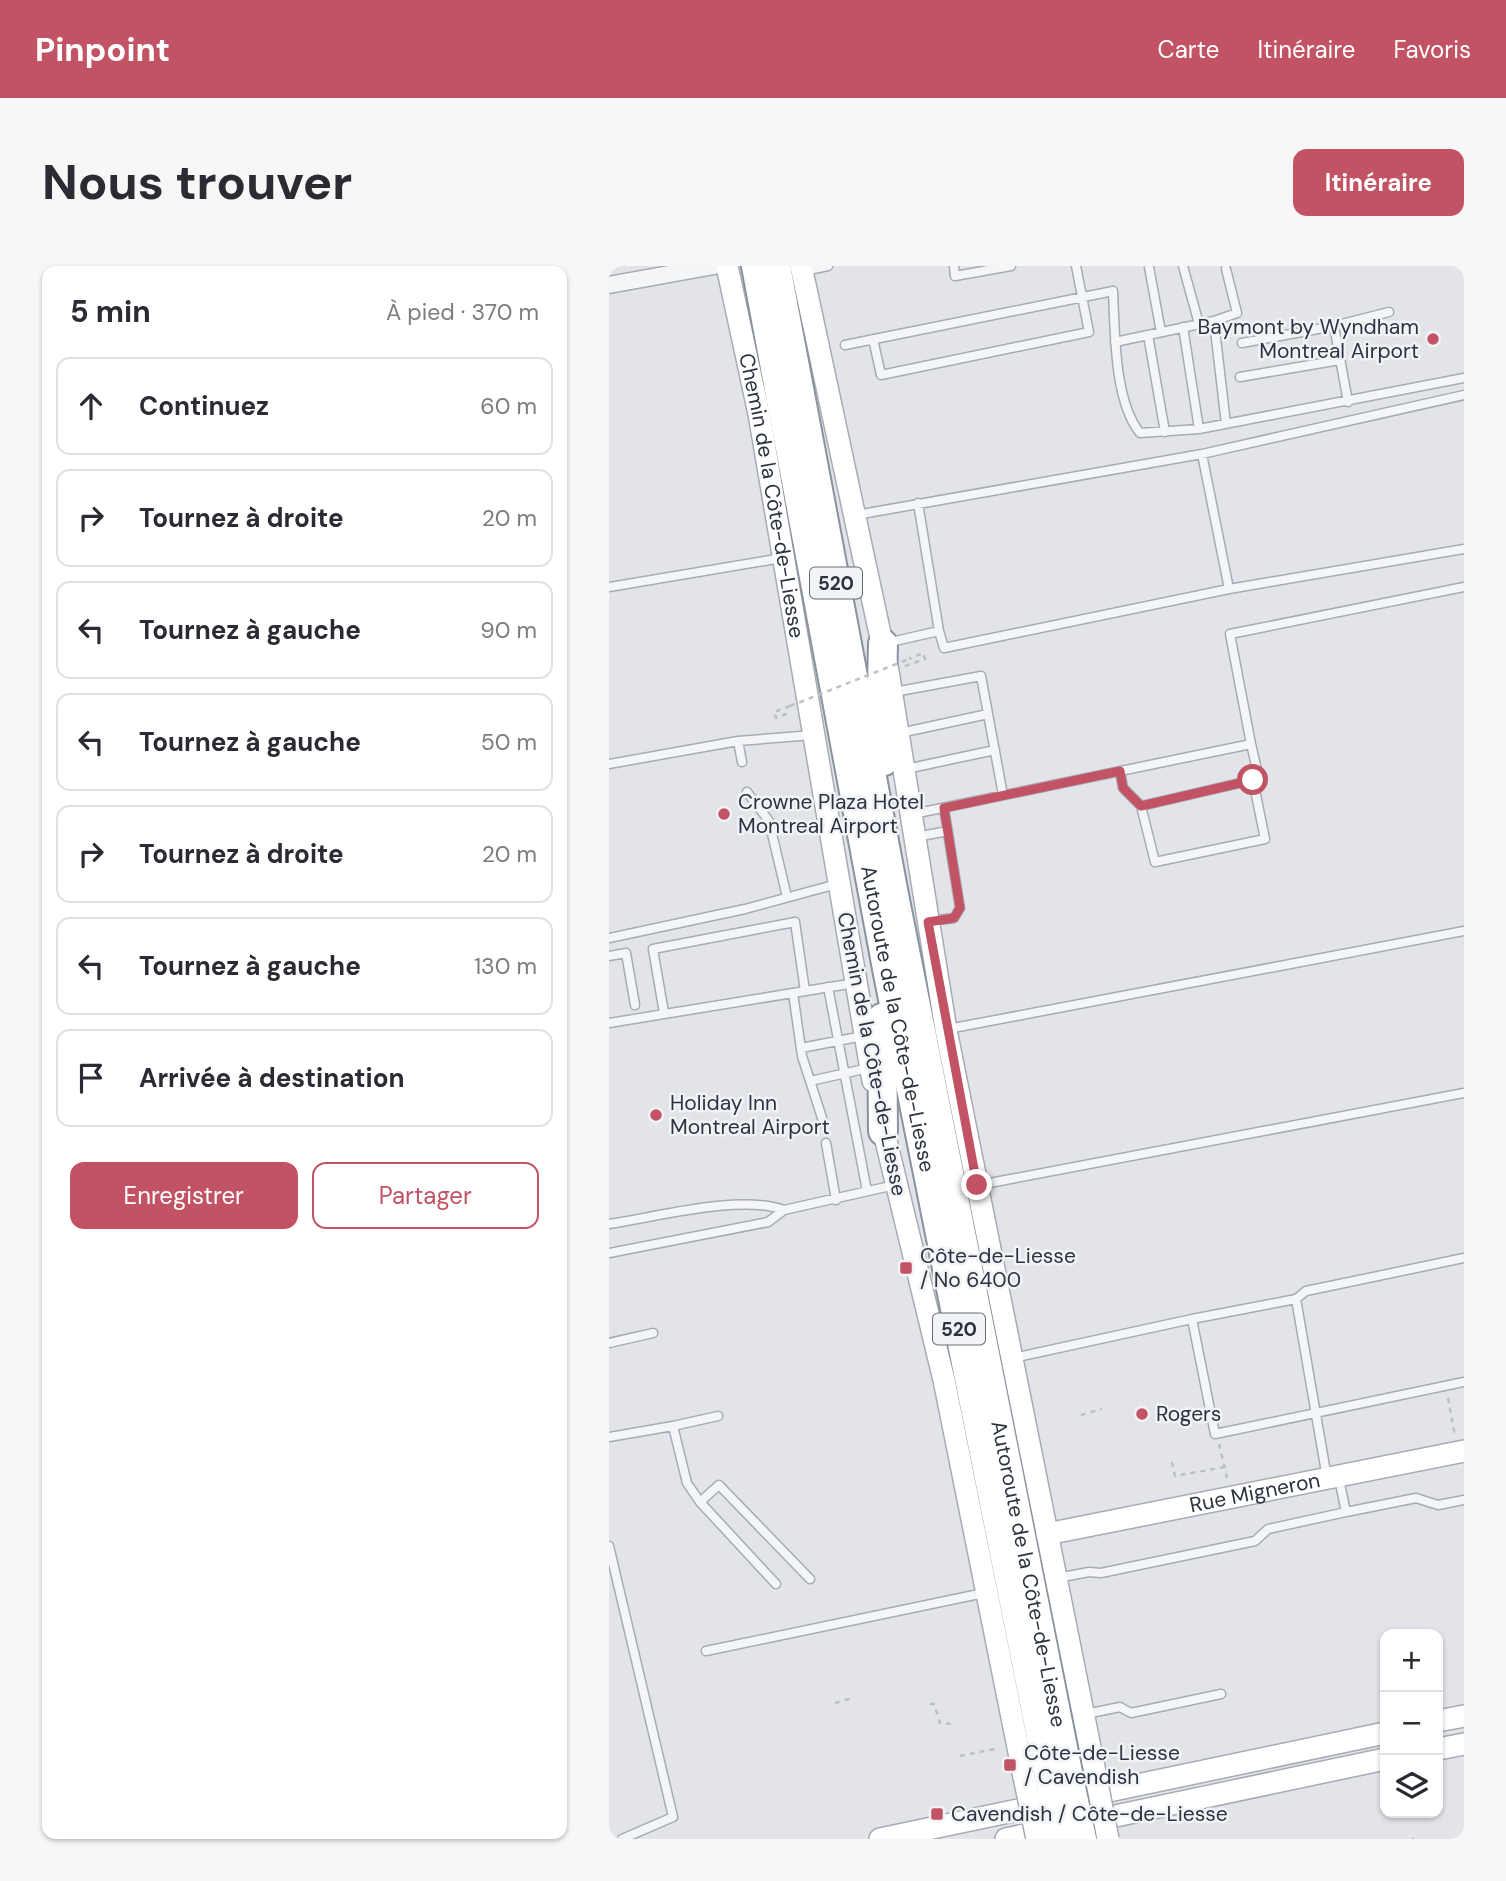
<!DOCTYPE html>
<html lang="fr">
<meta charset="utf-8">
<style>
body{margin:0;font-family:"DM Sans",sans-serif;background:#f7f7f7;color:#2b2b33}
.controls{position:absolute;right:21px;bottom:21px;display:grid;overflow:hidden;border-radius:14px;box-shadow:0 2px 5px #0004}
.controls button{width:63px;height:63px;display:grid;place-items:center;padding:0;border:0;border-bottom:2px solid #e1e1e2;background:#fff;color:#2b2b33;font:35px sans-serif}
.stop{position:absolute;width:21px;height:21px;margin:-16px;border:5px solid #c15365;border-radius:50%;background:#fff}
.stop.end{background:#c15365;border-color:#fff;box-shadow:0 2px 7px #0008}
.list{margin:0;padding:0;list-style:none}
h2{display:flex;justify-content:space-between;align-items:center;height:91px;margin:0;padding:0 28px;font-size:30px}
h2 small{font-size:23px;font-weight:400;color:#7c7c81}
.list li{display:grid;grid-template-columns:46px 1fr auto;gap:21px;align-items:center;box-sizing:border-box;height:98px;margin:0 14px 14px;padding:0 14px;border:2px solid #e1e1e2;border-radius:14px}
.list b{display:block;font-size:26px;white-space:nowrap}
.list em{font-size:23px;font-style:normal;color:#7c7c81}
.actions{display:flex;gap:14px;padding:21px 28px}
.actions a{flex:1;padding:16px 0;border:2px solid #c15365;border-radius:14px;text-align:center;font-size:24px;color:#c15365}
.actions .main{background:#c15365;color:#fff}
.icon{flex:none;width:38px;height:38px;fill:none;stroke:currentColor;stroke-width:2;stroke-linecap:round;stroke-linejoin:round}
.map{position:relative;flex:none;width:855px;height:1573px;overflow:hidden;border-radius:14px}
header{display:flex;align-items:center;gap:42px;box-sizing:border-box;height:98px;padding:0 35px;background:#c15365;color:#fff}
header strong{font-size:33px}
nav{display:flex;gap:38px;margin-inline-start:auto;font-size:24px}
.intro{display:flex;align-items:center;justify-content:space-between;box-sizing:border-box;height:168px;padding:0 42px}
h1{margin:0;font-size:49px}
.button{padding:18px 32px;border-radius:14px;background:#c15365;color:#fff;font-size:24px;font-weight:700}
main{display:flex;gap:42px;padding:0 42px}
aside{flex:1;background:#fff;border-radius:14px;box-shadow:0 2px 5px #0004}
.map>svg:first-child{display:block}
</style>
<header>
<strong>Pinpoint</strong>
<nav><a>Carte</a><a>Itinéraire</a><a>Favoris</a></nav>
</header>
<div class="intro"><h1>Nous trouver</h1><a class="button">Itinéraire</a></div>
<main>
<aside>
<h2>5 min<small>À pied · 370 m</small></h2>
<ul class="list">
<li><svg class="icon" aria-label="ahead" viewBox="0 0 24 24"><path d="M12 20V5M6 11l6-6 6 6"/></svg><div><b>Continuez</b></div><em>60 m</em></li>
<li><svg class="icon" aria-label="right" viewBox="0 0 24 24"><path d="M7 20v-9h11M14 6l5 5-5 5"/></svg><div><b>Tournez à droite</b></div><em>20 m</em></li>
<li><svg class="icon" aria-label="left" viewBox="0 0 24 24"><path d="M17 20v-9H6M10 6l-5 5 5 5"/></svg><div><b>Tournez à gauche</b></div><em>90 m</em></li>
<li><svg class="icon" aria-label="left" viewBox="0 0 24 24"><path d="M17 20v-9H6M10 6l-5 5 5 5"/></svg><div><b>Tournez à gauche</b></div><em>50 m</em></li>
<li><svg class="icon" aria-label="right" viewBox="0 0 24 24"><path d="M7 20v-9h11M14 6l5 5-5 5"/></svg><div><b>Tournez à droite</b></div><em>20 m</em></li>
<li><svg class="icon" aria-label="left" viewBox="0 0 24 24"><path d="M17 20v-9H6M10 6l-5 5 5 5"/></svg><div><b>Tournez à gauche</b></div><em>130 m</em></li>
<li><svg class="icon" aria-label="arrive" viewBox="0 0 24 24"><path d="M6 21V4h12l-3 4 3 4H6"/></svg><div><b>Arrivée à destination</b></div></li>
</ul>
<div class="actions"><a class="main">Enregistrer</a><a>Partager</a></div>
</aside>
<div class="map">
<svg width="855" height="1573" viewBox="0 0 855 1573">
<rect width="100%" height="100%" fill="#e2e4e9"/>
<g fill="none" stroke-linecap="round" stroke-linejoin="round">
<g stroke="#a7abb3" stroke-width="11">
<path id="service" d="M 345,0 L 346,10 L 402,0
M 574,0 L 590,58
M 540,1 L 552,66
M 195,5 L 219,0
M 574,61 L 590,163
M 539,69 L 556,166
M 264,73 L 272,109 L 480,66 L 467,0
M 506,76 L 605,55
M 633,77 L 725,60
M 236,79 L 504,25 C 506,66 505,135 531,167 L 590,163 L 855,112
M 631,111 L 731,94
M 739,136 L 725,60 L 780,46
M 617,158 L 605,55 L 628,47 L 617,3
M 593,188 L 620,323
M 309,237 L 330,365
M 247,249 L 593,188 L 855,129
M 0,321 L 173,292
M 277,377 L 330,365 L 335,382 L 620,323 L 855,283
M 285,426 L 372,410 L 394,529
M 291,467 L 379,448
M 129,475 L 133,496
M 642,478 L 648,504 L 644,514
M 0,498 L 129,475 L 204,469
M 297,503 L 386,484
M 511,505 L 514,522 L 532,540 L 546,596 L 656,573 L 644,514 L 532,540
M 138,526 L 160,555 L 178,631
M 304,548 L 642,478 L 621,368 L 855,321
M 307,571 L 339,565
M 321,655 L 345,652 L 351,642 L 335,542
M 0,672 L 136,643 L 228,618
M 0,690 L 17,687 L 26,739
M 219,721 L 258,925
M 55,747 L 44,683 L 186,656 L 196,725
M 0,757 L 184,727
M 339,763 L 855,665
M 192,782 L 254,770
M 201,815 L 260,802
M 215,858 L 193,790 L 184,727 L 246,717
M 217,877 L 227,934
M 370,919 L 855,827
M 0,958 C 48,951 130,928 175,944
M 0,987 L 159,956 L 175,944 L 286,919
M 687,1033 L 697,1025 L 855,992
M 583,1053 L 687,1033 L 718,1212
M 0,1077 L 44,1067
M 404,1092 L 583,1053 L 606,1168 L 855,1116
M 64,1160 L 109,1150
M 0,1171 L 64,1160 L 78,1217 L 91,1236
M 737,1246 L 807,1232 L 829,1239 L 855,1234
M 0,1280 L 64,1551 L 13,1573
M 448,1312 L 480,1306 L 492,1307 L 646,1275 L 659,1263 L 737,1246 L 730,1213
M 167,1318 L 91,1236 L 110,1219 L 201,1313
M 97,1385 L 375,1327
M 477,1448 L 511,1441 L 522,1447 L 612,1428"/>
</g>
<g stroke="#a7abb3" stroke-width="19">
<path id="minor" d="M 0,19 L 105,0"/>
</g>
<g stroke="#a7abb3" stroke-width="24">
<g id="secondary">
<path id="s1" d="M 118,0 L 150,148 L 264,815"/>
<path d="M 192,0 L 279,405 L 337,764 L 484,1496"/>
<path d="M 271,850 L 335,1114 L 415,1511"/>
<path id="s2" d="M 438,1268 L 855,1185"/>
<path d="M 829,1455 L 855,1450"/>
<path d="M 829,1483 L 855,1478"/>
<path d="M 478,1556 L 776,1493"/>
<path d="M 271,1573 L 776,1467"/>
<path d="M 397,1573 L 443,1563"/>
</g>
</g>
<g stroke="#8a929e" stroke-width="32">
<g id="motorway">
<path id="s3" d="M 147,0 L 279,708 L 439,1506"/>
<path id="s4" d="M 167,0 L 286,634 L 458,1502"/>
<path d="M 274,378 L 272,457 L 275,495"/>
<path d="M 273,752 L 274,865"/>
</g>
</g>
<path stroke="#bcbfc3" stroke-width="2.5" stroke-dasharray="5 5" stroke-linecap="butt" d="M 296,400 L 316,393 L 314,387 L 300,393
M 181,440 L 165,446 L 167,452 L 182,446
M 839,1132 L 846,1170
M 472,1149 L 493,1143
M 610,1178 L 619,1216
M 563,1196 L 566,1210 L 615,1201
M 226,1437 L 244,1432
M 321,1438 L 325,1438 L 331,1457 L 344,1458
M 351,1490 L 390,1482
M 803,1573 L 805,1573"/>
<use href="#service" stroke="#f4f5f7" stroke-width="8"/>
<use href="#minor" stroke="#f4f5f7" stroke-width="16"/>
<use href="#secondary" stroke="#fff" stroke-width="21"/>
<use href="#motorway" stroke="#fff" stroke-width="28"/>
<g stroke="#a7abb3" stroke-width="24" stroke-linecap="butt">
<path id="secondary-bridge" d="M 484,1496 L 499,1573
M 415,1511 L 428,1573"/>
</g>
<g stroke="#8a929e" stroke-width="32" stroke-linecap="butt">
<path id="motorway-bridge" d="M 458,1502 L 473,1573
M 439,1506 L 452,1573"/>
</g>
<path stroke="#bcbfc3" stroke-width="2.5" stroke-dasharray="5 5" stroke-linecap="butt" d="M 181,440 L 300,393"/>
<use href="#secondary-bridge" stroke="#fff" stroke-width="21"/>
<use href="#motorway-bridge" stroke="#fff" stroke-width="28"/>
</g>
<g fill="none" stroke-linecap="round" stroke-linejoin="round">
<path stroke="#c15365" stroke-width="9" d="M 368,919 L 319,656 L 345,652 L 351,642 L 335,542 L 511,505 L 514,522 L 532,540 L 644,514"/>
</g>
<g fill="#c15365" stroke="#f1f3f6" stroke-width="2.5">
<circle cx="824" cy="73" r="7"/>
<circle cx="115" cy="548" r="7"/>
<circle cx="47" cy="849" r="7"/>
<rect x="290" y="995" width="14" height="14" rx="3.5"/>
<circle cx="533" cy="1148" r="7"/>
<rect x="394" y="1492" width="14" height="14" rx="3.5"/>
<rect x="321" y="1541" width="14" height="14" rx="3.5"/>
</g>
<g text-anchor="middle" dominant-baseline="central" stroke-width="5" stroke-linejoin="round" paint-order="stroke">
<g fill="#f1f3f6" stroke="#666d76" stroke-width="2">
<rect x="201" y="301.5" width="52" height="31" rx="5"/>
<rect x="324" y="1047.5" width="52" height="31" rx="5"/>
</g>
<g font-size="19" font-weight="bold" fill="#2b333f">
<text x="227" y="317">520</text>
<text x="350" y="1063">520</text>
</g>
<g font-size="21" fill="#2b333f" stroke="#f1f3f6" text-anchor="start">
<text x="810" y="61" text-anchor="end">Baymont by Wyndham<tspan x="810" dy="24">Montreal Airport</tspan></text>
<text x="129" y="536">Crowne Plaza Hotel<tspan x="129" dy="24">Montreal Airport</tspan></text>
<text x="61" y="837">Holiday Inn<tspan x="61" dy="24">Montreal Airport</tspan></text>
<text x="311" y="990">Côte-de-Liesse<tspan x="311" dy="24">/ No 6400</tspan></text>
<text x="547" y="1148">Rogers</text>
<text x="415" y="1487">Côte-de-Liesse<tspan x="415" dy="24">/ Cavendish</tspan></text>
<text x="342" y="1548">Cavendish / Côte-de-Liesse</text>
</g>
<g font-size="21" fill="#2b333f" stroke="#f1f3f6">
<text stroke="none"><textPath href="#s1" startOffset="234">Chemin de la Côte-de-Liesse</textPath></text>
<text stroke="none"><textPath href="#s3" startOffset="766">Autoroute de la Côte-de-Liesse</textPath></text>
<text transform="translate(263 788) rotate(79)">Chemin de la Côte-de-Liesse</text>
<text stroke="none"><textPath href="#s2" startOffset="212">Rue Migneron</textPath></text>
<text stroke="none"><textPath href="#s4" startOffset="1332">Autoroute de la Côte-de-Liesse</textPath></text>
</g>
</g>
</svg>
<div class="controls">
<button>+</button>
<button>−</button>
<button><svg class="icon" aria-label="layers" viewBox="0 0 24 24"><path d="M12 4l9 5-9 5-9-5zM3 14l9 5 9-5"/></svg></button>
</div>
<div class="stop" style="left:644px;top:514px"></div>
<div class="stop end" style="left:368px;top:919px"></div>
</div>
</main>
